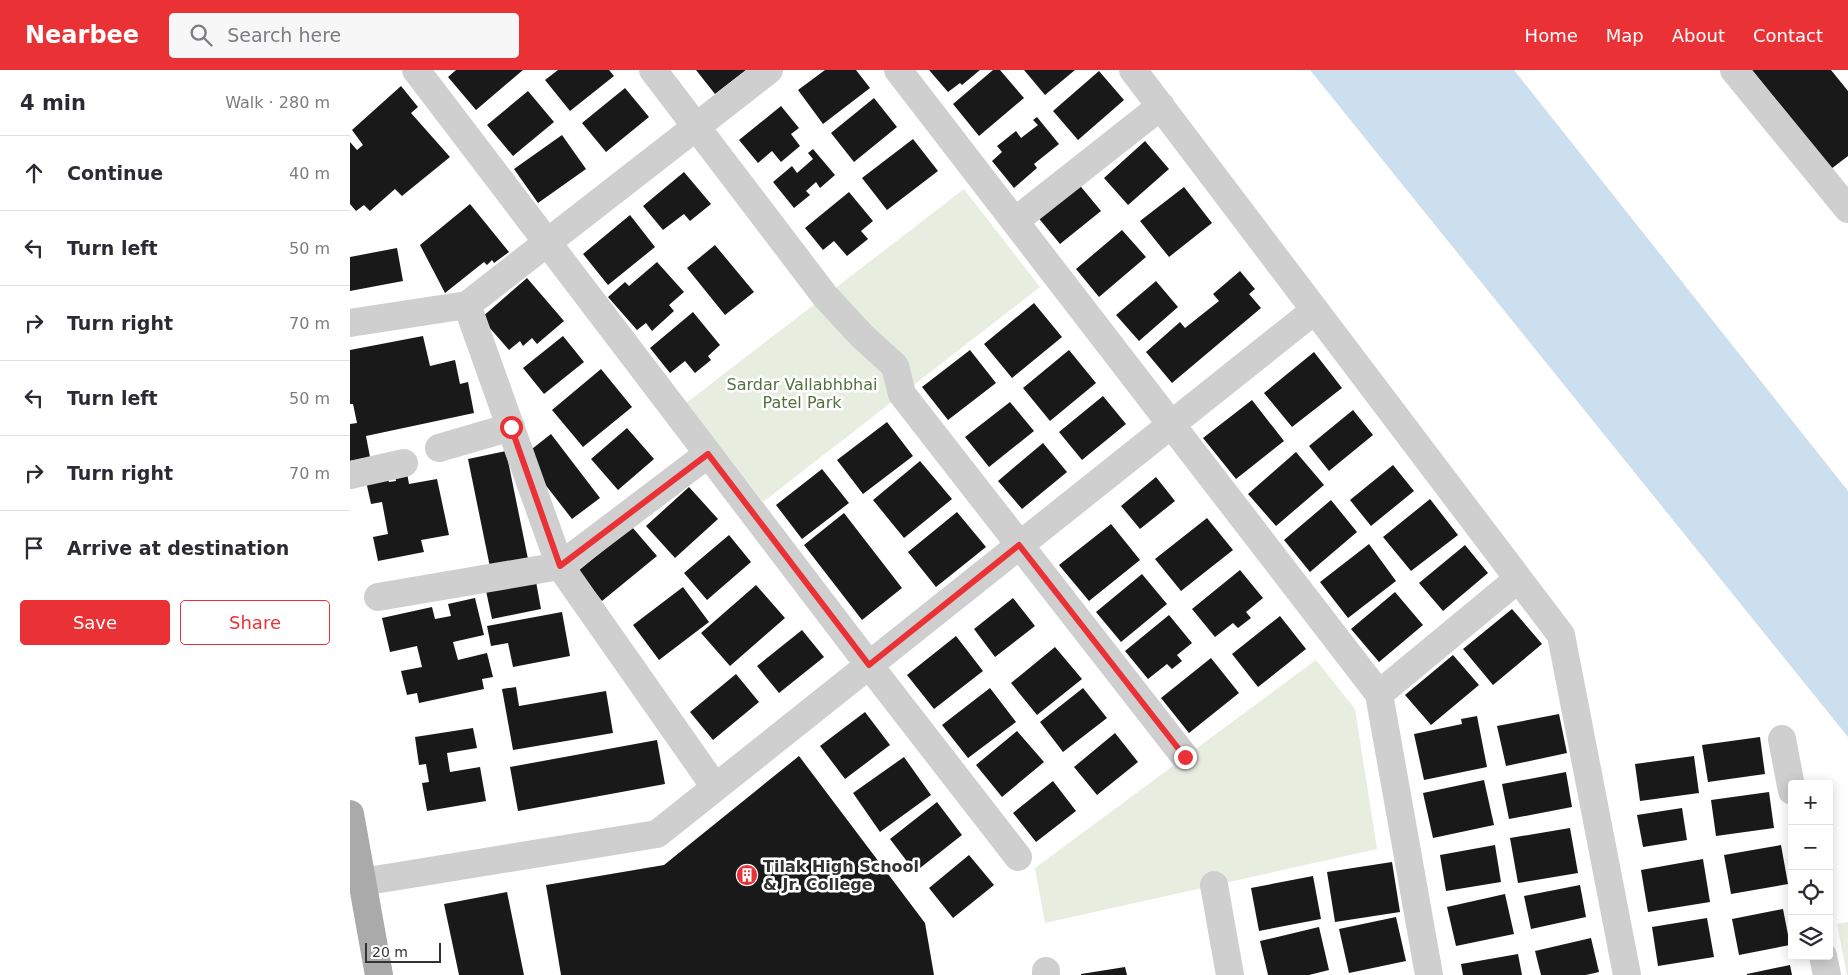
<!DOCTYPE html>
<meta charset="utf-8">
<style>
body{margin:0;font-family:"DejaVu Sans",sans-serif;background:#f7f7f7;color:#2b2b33}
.controls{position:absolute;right:15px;bottom:15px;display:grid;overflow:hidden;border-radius:5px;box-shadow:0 2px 12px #0003}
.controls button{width:45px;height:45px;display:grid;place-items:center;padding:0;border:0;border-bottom:1px solid #e1e1e2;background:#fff;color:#2b2b33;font:25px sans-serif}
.scale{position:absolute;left:15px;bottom:12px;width:76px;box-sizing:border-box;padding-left:5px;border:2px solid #323232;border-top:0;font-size:14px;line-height:18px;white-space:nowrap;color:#323232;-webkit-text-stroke:4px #fff;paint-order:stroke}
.stop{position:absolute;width:15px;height:15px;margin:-11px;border:4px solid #ea3236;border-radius:50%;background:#fff}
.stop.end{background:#ea3236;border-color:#fff;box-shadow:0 1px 5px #0008}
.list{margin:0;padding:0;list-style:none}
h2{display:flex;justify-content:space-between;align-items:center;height:65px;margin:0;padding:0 20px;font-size:21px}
h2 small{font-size:16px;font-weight:400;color:#7c7c81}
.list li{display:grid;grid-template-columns:32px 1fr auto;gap:15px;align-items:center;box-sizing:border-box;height:75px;padding:0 20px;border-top:1px solid #e1e1e2}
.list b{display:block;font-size:19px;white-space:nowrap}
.list em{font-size:16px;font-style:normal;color:#7c7c81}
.actions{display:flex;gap:10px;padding:15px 20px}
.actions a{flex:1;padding:11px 0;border:1px solid #ea3236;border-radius:5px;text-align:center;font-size:18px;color:#ea3236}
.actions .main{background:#ea3236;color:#fff}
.icon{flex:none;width:28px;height:28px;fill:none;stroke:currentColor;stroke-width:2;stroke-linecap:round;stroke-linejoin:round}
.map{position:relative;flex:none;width:1498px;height:905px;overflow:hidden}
header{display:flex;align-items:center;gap:30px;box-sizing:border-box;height:70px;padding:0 25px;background:#ea3236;color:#fff}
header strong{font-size:24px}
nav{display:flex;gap:28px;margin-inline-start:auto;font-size:18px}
.search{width:350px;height:45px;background:#f7f7f7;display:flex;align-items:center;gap:12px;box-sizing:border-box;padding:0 18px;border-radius:5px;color:#7c7c81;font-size:19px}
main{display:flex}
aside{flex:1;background:#fff}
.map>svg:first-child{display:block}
</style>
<header>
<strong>Nearbee</strong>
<div class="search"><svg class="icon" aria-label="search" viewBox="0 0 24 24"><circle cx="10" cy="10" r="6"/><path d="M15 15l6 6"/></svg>Search here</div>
<nav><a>Home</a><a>Map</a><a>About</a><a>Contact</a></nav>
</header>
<main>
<aside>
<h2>4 min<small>Walk · 280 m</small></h2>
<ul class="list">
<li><svg class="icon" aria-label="ahead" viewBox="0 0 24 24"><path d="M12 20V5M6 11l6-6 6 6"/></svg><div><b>Continue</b></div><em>40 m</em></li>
<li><svg class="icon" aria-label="left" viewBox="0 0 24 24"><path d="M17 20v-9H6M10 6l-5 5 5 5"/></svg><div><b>Turn left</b></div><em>50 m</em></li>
<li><svg class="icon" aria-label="right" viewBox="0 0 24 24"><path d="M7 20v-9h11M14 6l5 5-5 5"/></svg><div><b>Turn right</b></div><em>70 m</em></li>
<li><svg class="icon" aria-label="left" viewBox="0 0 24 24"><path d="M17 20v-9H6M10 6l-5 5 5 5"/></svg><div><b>Turn left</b></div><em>50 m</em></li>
<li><svg class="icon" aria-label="right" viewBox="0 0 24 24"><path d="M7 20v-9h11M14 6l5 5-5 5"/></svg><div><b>Turn right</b></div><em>70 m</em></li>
<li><svg class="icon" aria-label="arrive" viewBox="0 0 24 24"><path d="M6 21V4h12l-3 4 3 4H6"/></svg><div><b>Arrive at destination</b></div></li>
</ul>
<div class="actions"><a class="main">Save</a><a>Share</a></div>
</aside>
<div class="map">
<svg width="1498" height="905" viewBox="0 0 1498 905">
<rect width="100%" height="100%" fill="#fff"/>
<path fill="#e7eee0" d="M 614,119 L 690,217 L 413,432 L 336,333 Z
M 966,590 L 1005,639 L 1027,779 L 695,853 L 685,798 Z
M 1498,852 L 1498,905 L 1497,905 L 1487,854 Z"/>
<path fill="#ccdfee" d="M 960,0 L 1164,0 L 1498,421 L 1498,667 Z"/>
<path fill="#191919" d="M 106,0 L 173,0 L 126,40 L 98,7 Z
M 208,0 L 259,0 L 264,6 L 220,41 L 195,10 Z
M 346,0 L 396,0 L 365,24 Z
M 475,0 L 506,0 L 520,18 L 473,54 L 448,20 Z
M 579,0 L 630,0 L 612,15 L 610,13 L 598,22 Z
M 643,0 L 650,0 L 674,28 L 629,66 L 603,34 Z
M 674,0 L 725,0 L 695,25 Z
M 1402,0 L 1481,0 L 1498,21 L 1498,86 L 1481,99 Z
M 749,1 L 774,30 L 728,70 L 703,41 Z
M 51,16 L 68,37 L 61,43 L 100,87 L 52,126 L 45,119 L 20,141 L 14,135 L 6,141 L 0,134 L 0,72 L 7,80 L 13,75 L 2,60 Z
M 275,18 L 299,47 L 256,82 L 232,53 Z
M 178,21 L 204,52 L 163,86 L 137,55 Z
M 524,28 L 547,57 L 504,92 L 481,63 Z
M 431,36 L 449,58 L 441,64 L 450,76 L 431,92 L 422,81 L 408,93 L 389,70 Z
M 687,47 L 709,74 L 684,94 L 687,98 L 664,118 L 642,91 L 652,82 L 647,76 L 666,61 L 671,68 L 688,55 L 683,50 Z
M 212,65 L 236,99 L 188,133 L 164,99 Z
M 563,69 L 588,101 L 537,140 L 512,108 Z
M 795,71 L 819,99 L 778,135 L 754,108 Z
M 463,79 L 485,105 L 470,118 L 466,112 L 456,121 L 460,125 L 444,138 L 423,112 L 442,96 L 447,103 L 463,89 L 458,83 Z
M 334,102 L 361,134 L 340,151 L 334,144 L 313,160 L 293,136 Z
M 727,112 L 751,141 L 710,174 L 686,145 Z
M 834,117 L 862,153 L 819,187 L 790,151 Z
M 499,122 L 523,151 L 511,161 L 518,169 L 497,186 L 484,171 L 473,180 L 455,158 Z
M 120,134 L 159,182 L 144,193 L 142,190 L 137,195 L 134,192 L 95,223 L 70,175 Z
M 280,145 L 305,177 L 258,215 L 233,184 Z
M 772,160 L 796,187 L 749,227 L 726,199 Z
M 365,175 L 404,222 L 375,245 L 337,198 Z
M 47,178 L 53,211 L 0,221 L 0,187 Z
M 307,192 L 334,222 L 319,235 L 324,241 L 302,261 L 296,253 L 287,260 L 258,227 L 275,212 L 279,216 Z
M 890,201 L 905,219 L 899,224 L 911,238 L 822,313 L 796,282 L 830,252 L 835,258 L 869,231 L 863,224 Z
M 177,208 L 214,251 L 187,274 L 182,268 L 173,276 L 170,271 L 159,280 L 131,248 Z
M 806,211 L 828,237 L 789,271 L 766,245 Z
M 684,233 L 712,267 L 662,308 L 634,274 Z
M 343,242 L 370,275 L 358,286 L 361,290 L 345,303 L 335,291 L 320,303 L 300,278 Z
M 73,266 L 80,296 L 105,290 L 110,314 L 118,312 L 124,343 L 16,366 L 20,387 L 0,391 L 0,354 L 7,353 L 3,334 L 0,334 L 0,280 Z
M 213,266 L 234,292 L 194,324 L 173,298 Z
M 620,280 L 646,313 L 598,350 L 572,317 Z
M 719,280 L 746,313 L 700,351 L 673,318 Z
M 964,282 L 992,318 L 942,357 L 914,323 Z
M 251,299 L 282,337 L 233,377 L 202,340 Z
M 753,326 L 776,354 L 732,390 L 709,362 Z
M 902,330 L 934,371 L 886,409 L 853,368 Z
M 660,332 L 684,361 L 639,397 L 615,367 Z
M 1003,340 L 1023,365 L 979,401 L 959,376 Z
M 537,352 L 563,386 L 513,424 L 487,390 Z
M 277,358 L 304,389 L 268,420 L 241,389 Z
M 201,364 L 250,428 L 222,449 L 173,386 Z
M 693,373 L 717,402 L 672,439 L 648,411 Z
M 156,381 L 178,489 L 140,497 L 118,389 Z
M 946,382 L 974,415 L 926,456 L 898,424 Z
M 570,391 L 602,429 L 554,468 L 523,430 Z
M 1043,395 L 1064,421 L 1021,456 L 1000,430 Z
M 472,399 L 499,433 L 452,469 L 426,435 Z
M 57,403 L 59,414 L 87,409 L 99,465 L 71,470 L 74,482 L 28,491 L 23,467 L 38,464 L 32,432 L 21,434 L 16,411 L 37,407 L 39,412 L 46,411 L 45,405 Z
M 806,407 L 825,431 L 790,459 L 771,436 Z
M 339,417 L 368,449 L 325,488 L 296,456 Z
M 1080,429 L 1108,465 L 1061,501 L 1033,467 Z
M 981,430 L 1007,462 L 960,502 L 934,470 Z
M 607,442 L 636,477 L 586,517 L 558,482 Z
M 494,443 L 552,518 L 512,550 L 454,475 Z
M 857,448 L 883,480 L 831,521 L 805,489 Z
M 761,454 L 790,490 L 739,531 L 709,495 Z
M 282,457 L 307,486 L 252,531 L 228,501 Z
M 379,465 L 401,492 L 357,530 L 334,503 Z
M 1019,474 L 1046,511 L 998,548 L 970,512 Z
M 1115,475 L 1138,503 L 1093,541 L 1069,513 Z
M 890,500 L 913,528 L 896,542 L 901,548 L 888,558 L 883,553 L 865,567 L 842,539 Z
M 792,504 L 817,534 L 771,572 L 746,542 Z
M 185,506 L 191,539 L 142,549 L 135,516 Z
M 406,515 L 435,548 L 380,596 L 351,563 Z
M 333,517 L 359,552 L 309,590 L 283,555 Z
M 1045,522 L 1073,555 L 1029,592 L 1001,559 Z
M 125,528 L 134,565 L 103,572 L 108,590 L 137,583 L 143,607 L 132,609 L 134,619 L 69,633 L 67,623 L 57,625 L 51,601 L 72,597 L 67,576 L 40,582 L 32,548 L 82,537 L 85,549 L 101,546 L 98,534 Z
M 663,528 L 685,556 L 645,587 L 624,559 Z
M 1162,539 L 1192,574 L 1143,615 L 1113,579 Z
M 212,542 L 220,586 L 163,597 L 158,573 L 141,576 L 137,556 Z
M 819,545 L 842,573 L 827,585 L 832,591 L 822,599 L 817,594 L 798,609 L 775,581 Z
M 930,546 L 956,579 L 908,617 L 882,584 Z
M 452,560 L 474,587 L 429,623 L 407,596 Z
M 606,566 L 633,601 L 584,639 L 557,605 Z
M 705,577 L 732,609 L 687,645 L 661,613 Z
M 1103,585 L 1129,615 L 1081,655 L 1055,625 Z
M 861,588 L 889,623 L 839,663 L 811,628 Z
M 386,604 L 409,632 L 363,670 L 340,642 Z
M 166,617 L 169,636 L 256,621 L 263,663 L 163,680 L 152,619 Z
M 640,618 L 666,652 L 618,688 L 592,655 Z
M 733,618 L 757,648 L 713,682 L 690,652 Z
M 515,642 L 540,675 L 495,709 L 470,676 Z
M 1209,644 L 1217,683 L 1156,696 L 1147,656 Z
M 1127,646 L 1137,697 L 1074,710 L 1064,664 L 1112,654 L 1111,649 Z
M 123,658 L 127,678 L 97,683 L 100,702 L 130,697 L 136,731 L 77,741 L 72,713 L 79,712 L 76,694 L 69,695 L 65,667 Z
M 667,661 L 694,692 L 652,727 L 626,695 Z
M 765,663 L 788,692 L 747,725 L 724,697 Z
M 1410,667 L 1415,704 L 1358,712 L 1352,675 Z
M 307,670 L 315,714 L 168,741 L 160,697 Z
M 449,686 L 575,853 L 584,905 L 211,905 L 196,815 L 314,795 Z
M 1344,686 L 1349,723 L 1290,731 L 1285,694 Z
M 554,687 L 581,725 L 530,762 L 503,723 Z
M 1216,702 L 1222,737 L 1159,749 L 1152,714 Z
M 1134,710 L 1144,755 L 1083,768 L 1073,723 Z
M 703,711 L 726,741 L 686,772 L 663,743 Z
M 1419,722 L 1424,758 L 1366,766 L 1361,730 Z
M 587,732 L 612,765 L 565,802 L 540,769 Z
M 1332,738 L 1337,770 L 1293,777 L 1287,745 Z
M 1220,758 L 1228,803 L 1168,813 L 1160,768 Z
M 1145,775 L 1151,812 L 1096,821 L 1090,785 Z
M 1431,775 L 1438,814 L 1381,824 L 1374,785 Z
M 619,785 L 644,815 L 603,848 L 579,818 Z
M 1353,789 L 1360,832 L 1298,842 L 1291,800 Z
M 1042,792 L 1050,842 L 985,852 L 977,802 Z
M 963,806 L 971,849 L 909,861 L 901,818 Z
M 1230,815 L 1236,847 L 1181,859 L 1174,826 Z
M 157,822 L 174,905 L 109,905 L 94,834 Z
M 1155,824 L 1164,864 L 1106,876 L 1097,837 Z
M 1433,839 L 1440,875 L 1389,885 L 1382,849 Z
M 1046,847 L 1056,891 L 999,903 L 989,859 Z
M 1357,848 L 1364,887 L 1308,896 L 1302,857 Z
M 969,857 L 979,900 L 959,905 L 918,905 L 910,871 Z
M 1241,868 L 1249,902 L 1236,905 L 1191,905 L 1185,881 Z
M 1168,884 L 1172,905 L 1113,905 L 1111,894 Z
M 1440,895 L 1442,905 L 1397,905 L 1397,904 Z
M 775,897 L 777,905 L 731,905 L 731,904 Z"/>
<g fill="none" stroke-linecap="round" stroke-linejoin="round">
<path stroke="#cfcfcf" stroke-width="28" d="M 66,0 L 519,595 L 668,787
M 303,0 L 475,226 L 512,266 L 545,296 L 552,324 L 835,687
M 548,0 L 1029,624 L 1079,905
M 783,0 L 1211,565 L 1277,905
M 1384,0 L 1498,139
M 665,151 L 811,36
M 117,235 L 210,496 L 365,717
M 0,253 L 117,235 L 419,0
M 89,378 L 161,357
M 0,405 L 54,393
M 28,527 L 210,496 L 358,384
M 1029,624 L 1168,509
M 1432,669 L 1442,721
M 12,812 L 307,764 L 965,240
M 864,815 L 880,905
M 1473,886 L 1477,905
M 696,901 L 696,905"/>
<path stroke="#aaa" stroke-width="28" d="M 0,744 L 29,905"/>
</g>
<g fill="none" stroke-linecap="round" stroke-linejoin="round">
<path stroke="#ea3236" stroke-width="6" d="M 161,357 L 210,496 L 358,384 L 519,595 L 669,475 L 835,687"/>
</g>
<defs>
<g id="building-disc" transform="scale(1.125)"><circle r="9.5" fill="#ea3236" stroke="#fff"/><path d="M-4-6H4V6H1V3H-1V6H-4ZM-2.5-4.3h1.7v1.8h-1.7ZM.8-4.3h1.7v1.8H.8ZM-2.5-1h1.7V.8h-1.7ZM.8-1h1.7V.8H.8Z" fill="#fff"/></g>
</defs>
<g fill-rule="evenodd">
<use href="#building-disc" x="397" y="805"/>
</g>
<g text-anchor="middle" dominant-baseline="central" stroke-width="5" stroke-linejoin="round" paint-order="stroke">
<g font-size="16" fill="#52703d" stroke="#fff">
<text x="452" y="314">Sardar Vallabhbhai<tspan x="452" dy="18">Patel Park</tspan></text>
</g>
<g font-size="16" font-weight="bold" fill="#323232" stroke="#fff" text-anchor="start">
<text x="413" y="796">Tilak High School<tspan x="413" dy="18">&amp; Jr. College</tspan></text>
</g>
</g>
</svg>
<div class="controls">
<button>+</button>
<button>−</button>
<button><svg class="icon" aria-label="locate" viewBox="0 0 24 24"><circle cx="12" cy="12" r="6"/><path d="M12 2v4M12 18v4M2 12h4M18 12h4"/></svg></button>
<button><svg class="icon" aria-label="layers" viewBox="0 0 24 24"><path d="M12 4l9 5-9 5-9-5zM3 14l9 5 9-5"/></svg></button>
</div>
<div class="scale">20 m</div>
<div class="stop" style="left:161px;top:357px"></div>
<div class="stop end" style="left:835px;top:687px"></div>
</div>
</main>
